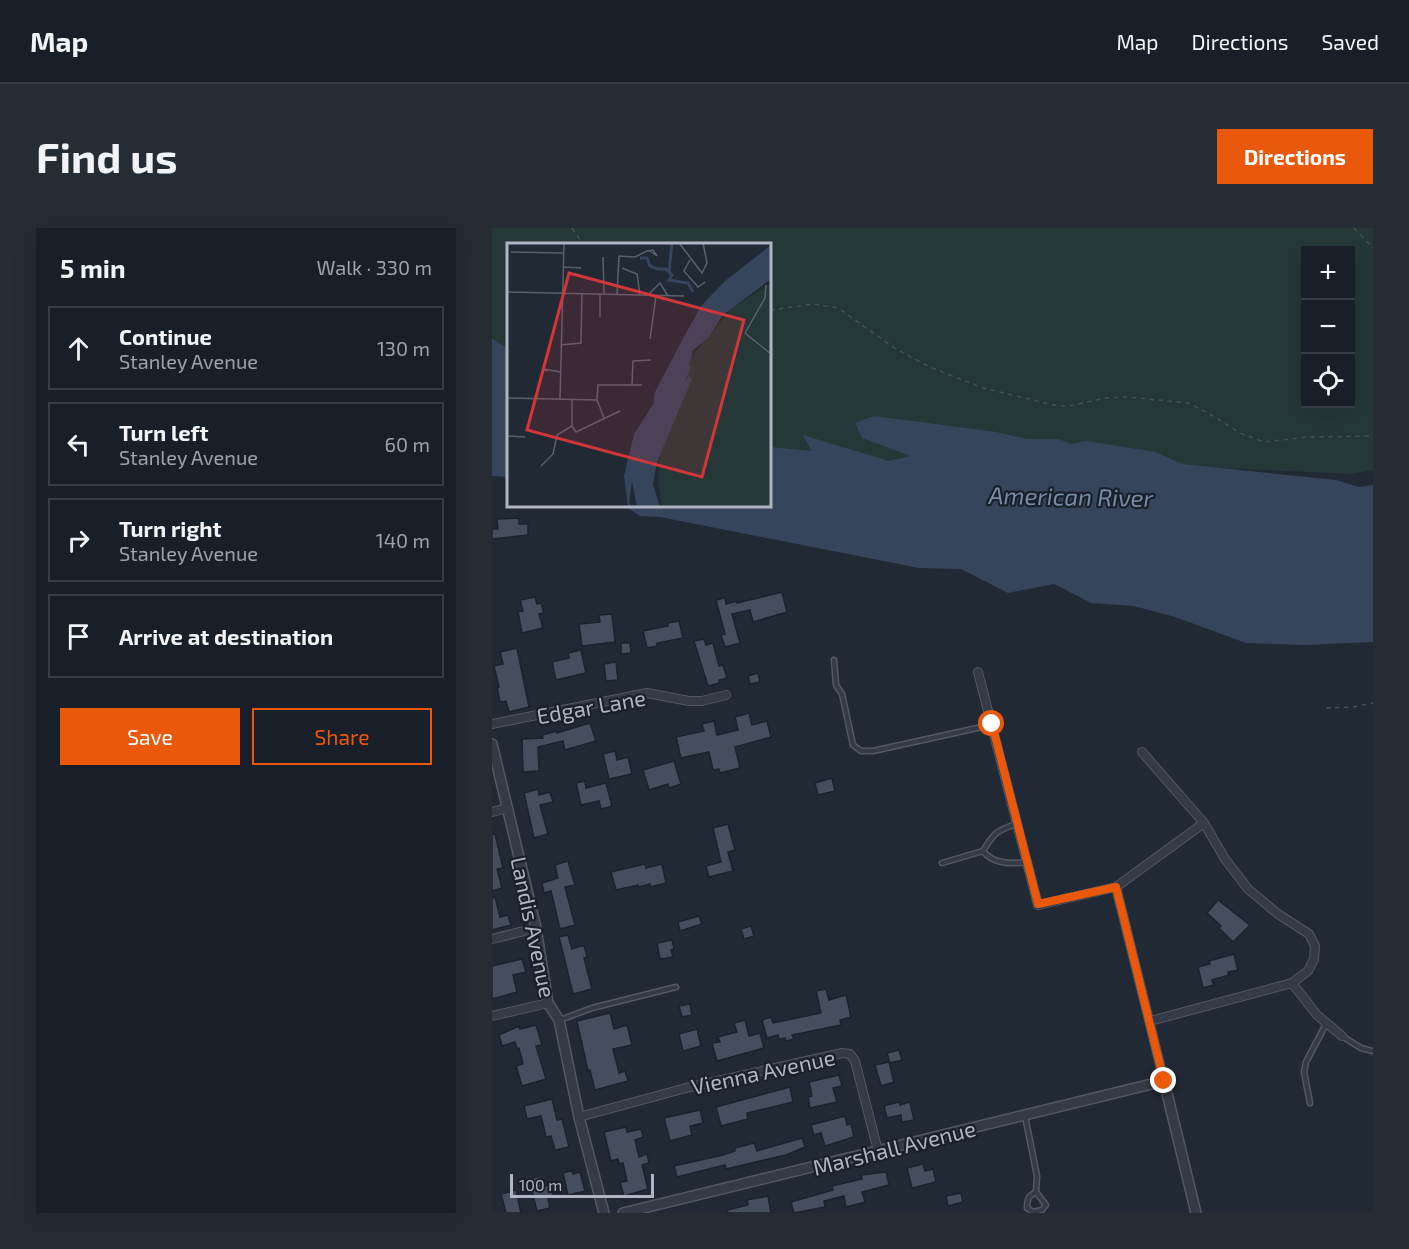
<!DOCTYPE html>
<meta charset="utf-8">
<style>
body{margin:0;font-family:"Exo 2",sans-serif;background:#262c34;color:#f1f3f6}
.controls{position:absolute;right:18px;top:18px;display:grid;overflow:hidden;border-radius:0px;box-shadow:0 6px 24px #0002}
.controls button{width:54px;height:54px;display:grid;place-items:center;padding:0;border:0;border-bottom:2px solid #373d45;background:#191f28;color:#f1f3f6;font:30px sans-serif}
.scale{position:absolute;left:18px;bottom:15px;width:144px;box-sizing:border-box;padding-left:6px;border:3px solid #afb5c3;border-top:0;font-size:16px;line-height:21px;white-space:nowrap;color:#afb5c3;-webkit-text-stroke:4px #1a202a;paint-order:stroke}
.stop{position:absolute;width:18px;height:18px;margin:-14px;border:4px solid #ea580c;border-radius:50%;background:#fff}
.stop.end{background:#ea580c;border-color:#fff;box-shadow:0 2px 6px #0008}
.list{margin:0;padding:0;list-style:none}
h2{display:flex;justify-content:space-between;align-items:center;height:78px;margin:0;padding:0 24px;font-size:26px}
h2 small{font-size:20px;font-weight:400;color:#9fa2a8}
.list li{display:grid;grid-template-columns:39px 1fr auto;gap:18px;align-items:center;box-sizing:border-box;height:84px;margin:0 12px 12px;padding:0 12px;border:2px solid #373d45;border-radius:0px}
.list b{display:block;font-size:22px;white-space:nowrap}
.list p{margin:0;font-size:20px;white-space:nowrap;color:#9fa2a8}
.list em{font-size:20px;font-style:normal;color:#9fa2a8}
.actions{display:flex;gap:12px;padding:18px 24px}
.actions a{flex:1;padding:14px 0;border:2px solid #ea580c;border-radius:0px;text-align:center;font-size:21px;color:#ea580c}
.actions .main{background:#ea580c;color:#fff}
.icon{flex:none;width:33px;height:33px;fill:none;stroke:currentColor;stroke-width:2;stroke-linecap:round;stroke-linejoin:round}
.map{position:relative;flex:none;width:881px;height:985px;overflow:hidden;border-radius:0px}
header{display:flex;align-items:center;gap:36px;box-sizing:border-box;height:84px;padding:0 30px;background:#191f28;border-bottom:2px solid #373d45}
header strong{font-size:28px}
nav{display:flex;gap:33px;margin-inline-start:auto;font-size:21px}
.intro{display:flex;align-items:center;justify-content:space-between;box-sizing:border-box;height:144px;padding:0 36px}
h1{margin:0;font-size:42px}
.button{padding:15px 27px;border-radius:0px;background:#ea580c;color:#fff;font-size:21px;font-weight:700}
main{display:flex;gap:36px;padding:0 36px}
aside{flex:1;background:#191f28;border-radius:0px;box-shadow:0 6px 24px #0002}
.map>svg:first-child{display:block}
</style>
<header>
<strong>Map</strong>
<nav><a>Map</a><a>Directions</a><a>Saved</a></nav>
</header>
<div class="intro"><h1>Find us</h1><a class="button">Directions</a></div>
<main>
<aside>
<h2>5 min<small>Walk · 330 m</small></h2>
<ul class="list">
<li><svg class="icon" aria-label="ahead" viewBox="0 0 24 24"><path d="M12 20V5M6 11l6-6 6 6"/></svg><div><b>Continue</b><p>Stanley Avenue</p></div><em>130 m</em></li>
<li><svg class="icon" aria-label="left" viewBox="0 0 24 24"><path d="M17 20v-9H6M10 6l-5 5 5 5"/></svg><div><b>Turn left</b><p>Stanley Avenue</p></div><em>60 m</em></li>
<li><svg class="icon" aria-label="right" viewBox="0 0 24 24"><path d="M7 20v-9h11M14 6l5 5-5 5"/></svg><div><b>Turn right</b><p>Stanley Avenue</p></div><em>140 m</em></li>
<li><svg class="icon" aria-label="arrive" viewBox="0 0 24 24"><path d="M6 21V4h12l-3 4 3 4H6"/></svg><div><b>Arrive at destination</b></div></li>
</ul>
<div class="actions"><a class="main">Save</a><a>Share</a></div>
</aside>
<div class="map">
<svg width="881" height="985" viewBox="0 0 881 985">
<rect width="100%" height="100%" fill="#212935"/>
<path fill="#263738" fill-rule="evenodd" d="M 0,0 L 881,0 L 881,242 L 860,246 L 649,236 L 462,249 L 278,225 L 278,16 L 16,16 L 16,121 L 0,111 ZM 814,22 L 858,22 L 858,176 L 814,176 Z"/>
<path fill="#36445c" d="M 0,110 L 16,121 L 16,249 L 0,248 Z
M 382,188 L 505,204 L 535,211 L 567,211 L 579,216 L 594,213 L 664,224 L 690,236 L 844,252 L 867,259 L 881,257 L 881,414 L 813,417 L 754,415 L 683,389 L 642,378 L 599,375 L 562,356 L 516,365 L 469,341 L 427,340 L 168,289 L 148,288 L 136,280 L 127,278 L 278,278 L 278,219 L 320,223 L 311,207 L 397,233 L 419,228 L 370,210 L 363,195 Z"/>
<path fill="#444e5d" stroke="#1c222d" stroke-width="1.5" d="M 27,290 L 27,296 L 36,296 L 36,307 L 0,311 L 0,301 L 6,301 L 5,291 Z
M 290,364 L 295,384 L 261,394 L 258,382 L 240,386 L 248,415 L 233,419 L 229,407 L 233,406 L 224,372 L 233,370 L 234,376 L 245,373 L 245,375 Z
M 43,369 L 45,376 L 49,375 L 52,385 L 47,386 L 51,400 L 30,405 L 26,384 L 31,383 L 28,372 Z
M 120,386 L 123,414 L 90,418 L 87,396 L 108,394 L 107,387 Z
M 187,393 L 191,410 L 165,415 L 165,418 L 155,420 L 151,403 L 176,398 L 176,395 Z
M 212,411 L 214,417 L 221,415 L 227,438 L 231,437 L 235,450 L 227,452 L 227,455 L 216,458 L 202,413 Z
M 129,415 L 138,415 L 139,425 L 129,426 Z
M 25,420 L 37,479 L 17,484 L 14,473 L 8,474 L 5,459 L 7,459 L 2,438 L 11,436 L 8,424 Z
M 89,422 L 94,445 L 64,452 L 60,434 L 77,430 L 76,425 Z
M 124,434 L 126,452 L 114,453 L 112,436 Z
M 266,445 L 268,454 L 258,456 L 256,448 Z
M 257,485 L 260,497 L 275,493 L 279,509 L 243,519 L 248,540 L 228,545 L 227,541 L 221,542 L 217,524 L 189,530 L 184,509 L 212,503 L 210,496 L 222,493 L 225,507 L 246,502 L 243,489 Z
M 98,495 L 104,513 L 73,522 L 71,513 L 46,519 L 47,543 L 31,544 L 30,511 L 51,510 L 50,507 L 65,503 L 65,505 Z
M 123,523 L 125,532 L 136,529 L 140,546 L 117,551 L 111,526 Z
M 182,533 L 189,556 L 177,560 L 176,556 L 157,562 L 151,542 Z
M 340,550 L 343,563 L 326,567 L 323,555 Z
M 93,553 L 94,560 L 114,555 L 120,578 L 109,581 L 107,573 L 89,577 L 84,555 Z
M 46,561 L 47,567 L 58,564 L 61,574 L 48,577 L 56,606 L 42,610 L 32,565 Z
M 236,596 L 243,622 L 236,624 L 241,643 L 217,649 L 214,638 L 229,634 L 221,600 Z
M 0,606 L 3,606 L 11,640 L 5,641 L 10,660 L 0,663 Z
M 76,633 L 83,657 L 73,659 L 83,697 L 68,701 L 59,663 L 52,665 L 50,655 L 66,650 L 63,637 Z
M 153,636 L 154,640 L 170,636 L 174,655 L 158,659 L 158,656 L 147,659 L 146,657 L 124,662 L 119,644 Z
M 3,669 L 8,689 L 16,687 L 19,697 L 0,702 L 0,670 Z
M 726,672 L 758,697 L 741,714 L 727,700 L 729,698 L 715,685 Z
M 207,688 L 210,696 L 188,703 L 186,694 Z
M 259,698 L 262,708 L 252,711 L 249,701 Z
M 76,707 L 80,721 L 92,717 L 95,729 L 92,730 L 100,761 L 81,766 L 67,709 Z
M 180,712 L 182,721 L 179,722 L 181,729 L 168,731 L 165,715 Z
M 742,726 L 746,742 L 736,744 L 737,747 L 720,752 L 722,757 L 711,760 L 706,739 L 718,736 L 717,733 L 724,731 Z
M 30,731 L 34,744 L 21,747 L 25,764 L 0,771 L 0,738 Z
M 334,761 L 337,772 L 354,767 L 359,789 L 348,792 L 349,797 L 300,807 L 302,811 L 294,813 L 293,810 L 287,811 L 286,807 L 275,810 L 270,792 L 279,789 L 281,795 L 329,785 L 324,763 Z
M 198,776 L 200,787 L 190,789 L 187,778 Z
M 118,785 L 122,801 L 135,797 L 140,817 L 121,821 L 127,845 L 133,843 L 136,853 L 103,862 L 98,842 L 96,843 L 85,793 Z
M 253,792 L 257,808 L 268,805 L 272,820 L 225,833 L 220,815 L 228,814 L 226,809 L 245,804 L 242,795 Z
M 44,797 L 50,817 L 44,818 L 54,851 L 30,858 L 24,838 L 31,836 L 27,820 L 25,821 L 23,814 L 10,818 L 7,807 L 27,798 L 28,801 Z
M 205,801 L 209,818 L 191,823 L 187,806 Z
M 407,822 L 410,832 L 398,835 L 395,825 Z
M 397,834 L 402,854 L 389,858 L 383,837 Z
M 347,847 L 350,858 L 341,860 L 345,874 L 318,880 L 316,869 L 320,868 L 317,854 Z
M 298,859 L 301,874 L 255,885 L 256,891 L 229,898 L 224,879 Z
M 60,871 L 65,892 L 70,891 L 77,919 L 63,922 L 59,908 L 54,909 L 49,888 L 35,891 L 32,878 Z
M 407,874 L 408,877 L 418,874 L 422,892 L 410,894 L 409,887 L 395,890 L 392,878 Z
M 208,882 L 211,895 L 198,898 L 200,907 L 178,913 L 172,890 Z
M 353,888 L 355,897 L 359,896 L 362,909 L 333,918 L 329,905 L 322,907 L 319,897 Z
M 134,899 L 135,904 L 149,901 L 151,909 L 143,912 L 147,929 L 155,926 L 157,935 L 150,937 L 156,961 L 132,968 L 128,954 L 135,953 L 131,935 L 127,936 L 126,931 L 119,933 L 112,904 Z
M 310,910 L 313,919 L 294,927 L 234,941 L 233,937 L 185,949 L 182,938 L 231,927 L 243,923 L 243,920 L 262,915 L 265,923 Z
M 431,936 L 433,943 L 441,941 L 444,954 L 420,960 L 415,940 Z
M 80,942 L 81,946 L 88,944 L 93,963 L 76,967 L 71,945 Z
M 394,944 L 397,957 L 370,964 L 373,974 L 354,979 L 352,968 L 332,973 L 333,979 L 302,985 L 299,974 L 341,962 L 340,958 L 370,951 L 369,947 Z
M 49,948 L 52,958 L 58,957 L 62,969 L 56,971 L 58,980 L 45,983 L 37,951 Z
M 24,962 L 29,985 L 14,985 L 9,966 Z
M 469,965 L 471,974 L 456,978 L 454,968 Z
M 276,968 L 279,985 L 236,985 L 235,982 L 256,977 L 255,972 Z"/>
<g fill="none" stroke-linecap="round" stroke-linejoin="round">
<g stroke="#525864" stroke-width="7">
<path id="service" d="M 342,432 L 344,457 L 350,466 L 361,517 L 369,523 L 381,523 L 499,497
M 524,596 C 504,603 502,605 491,623 C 501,636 520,636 534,634
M 450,635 L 491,623
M 68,792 L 100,780 L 184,759
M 850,808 L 869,820 L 881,823
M 818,875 L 812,844 L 814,834 L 834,796
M 533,888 L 545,948 L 544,964 C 536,968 535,972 535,980 L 541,984 L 550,982 L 554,977 L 544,964"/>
</g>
<g stroke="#525864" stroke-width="10">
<path id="minor" d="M 486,444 L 546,677 L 624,659 L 712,595
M 0,496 L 155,465 L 197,473 L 210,473 L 234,467
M 650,524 L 712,595 L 733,631 L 756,661 L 786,686 L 817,706 L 823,718 L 822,731 L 816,743 L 800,755 L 658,793
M 0,584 L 16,580
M 624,659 L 672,853
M 0,711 L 44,700
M 800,755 L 825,787 L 850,808
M 0,788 L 56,775
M 87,889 L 194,860 L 350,825 L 358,826 L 363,833 L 386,923"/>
</g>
<g stroke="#525864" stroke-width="12">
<path id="tertiary" d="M 0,516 L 44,700 L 56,775 L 67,792 L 87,889 L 112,985
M 131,985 L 672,853 L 704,985"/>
</g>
<path stroke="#435256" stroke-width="1.5" stroke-dasharray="4.5 4.5" stroke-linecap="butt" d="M 80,0 L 91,16
M 862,0 L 881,20
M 278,82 L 321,76 L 346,80 L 404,121 L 438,139 L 491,160 L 566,178 L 577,178 L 613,170 L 635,169 L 696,175 L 718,186 L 748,205 L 772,214 L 815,209 L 881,208
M 834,480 L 861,479 L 881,475"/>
<use href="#service" stroke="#343b46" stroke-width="4"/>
<use href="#minor" stroke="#343b46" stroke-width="8"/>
<use href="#tertiary" stroke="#343b46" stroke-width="9"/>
</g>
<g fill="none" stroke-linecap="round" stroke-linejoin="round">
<path stroke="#ea580c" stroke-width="8" d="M 500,496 L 546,676 L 624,659 L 672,853"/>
</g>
<g text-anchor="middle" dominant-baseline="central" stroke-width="4.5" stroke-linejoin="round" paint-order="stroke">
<g font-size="22" fill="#afb5c3" stroke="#1a202a">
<text transform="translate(99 478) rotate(-10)">Edgar Lane</text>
<text transform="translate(42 699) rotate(78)">Landis Avenue</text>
<text transform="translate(271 843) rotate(-12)">Vienna Avenue</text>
<text transform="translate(402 919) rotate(-14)">Marshall Avenue</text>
</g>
<g font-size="24" font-style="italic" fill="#798baa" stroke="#1a202a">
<text transform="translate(579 268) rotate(1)">American River</text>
</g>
</g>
<g transform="translate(15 15)">
<rect width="264" height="264" fill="#212935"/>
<path d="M 264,40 L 264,264 L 155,264 L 151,239 L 152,218 L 171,147 L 183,116 L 225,65 Z" fill="#263738"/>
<path d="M 264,2 L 264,36 L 215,73 L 201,95 L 186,107 L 182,123 L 185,122 L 177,140 L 182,133 L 185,136 L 150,219 L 146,241 L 153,264 L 130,264 L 125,238 L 122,260 L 125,264 L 121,264 L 117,233 L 127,191 L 147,160 L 147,151 L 179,90 L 194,63 L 218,38 Z" fill="#36445c"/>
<path fill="none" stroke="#36445c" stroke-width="3" d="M 133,15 L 140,15 L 143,23 L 151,26 L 159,26 L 165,32 L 162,37 L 181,40 L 186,49M 162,29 L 165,0"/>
<path fill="none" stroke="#5a616e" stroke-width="1.5" d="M 172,0 L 195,30 L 200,20 L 196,0M 4,9 L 56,10M 96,14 L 97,50M 183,17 L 177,28 L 191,44 L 198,39M 56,24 L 74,25M 115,25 L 130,31 L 133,52M 259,42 L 258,55 L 238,90 L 264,111M 0,49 L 177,53M 93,51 L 93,74M 110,51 L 112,13 L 128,14 L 140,8 L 146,7 L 150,13 L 143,8M 141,52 L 153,40 L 161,53M 143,96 L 149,53M 54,102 L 74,100 L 75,50M 40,128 L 36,126 L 54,129M 125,142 L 126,118 L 144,117M 0,155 L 90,157M 53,156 L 57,0M 65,156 L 65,183 L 69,189 L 113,168M 97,175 L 90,157 L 91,142 L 135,142M 0,193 L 18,194M 34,223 L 46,211 L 50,192 L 65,183"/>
<path fill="#d23638" fill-opacity="0.15" stroke="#d23638" stroke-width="3" d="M 62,30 L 237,77 L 195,234 L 20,187 Z"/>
<rect width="264" height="264" fill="none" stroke="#afb5c3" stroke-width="3"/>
</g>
</svg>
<div class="controls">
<button>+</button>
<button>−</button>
<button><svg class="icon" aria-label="locate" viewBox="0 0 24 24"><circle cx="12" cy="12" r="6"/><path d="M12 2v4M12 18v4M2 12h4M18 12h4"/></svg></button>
</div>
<div class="scale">100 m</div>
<div class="stop" style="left:500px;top:496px"></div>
<div class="stop end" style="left:672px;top:853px"></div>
</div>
</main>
